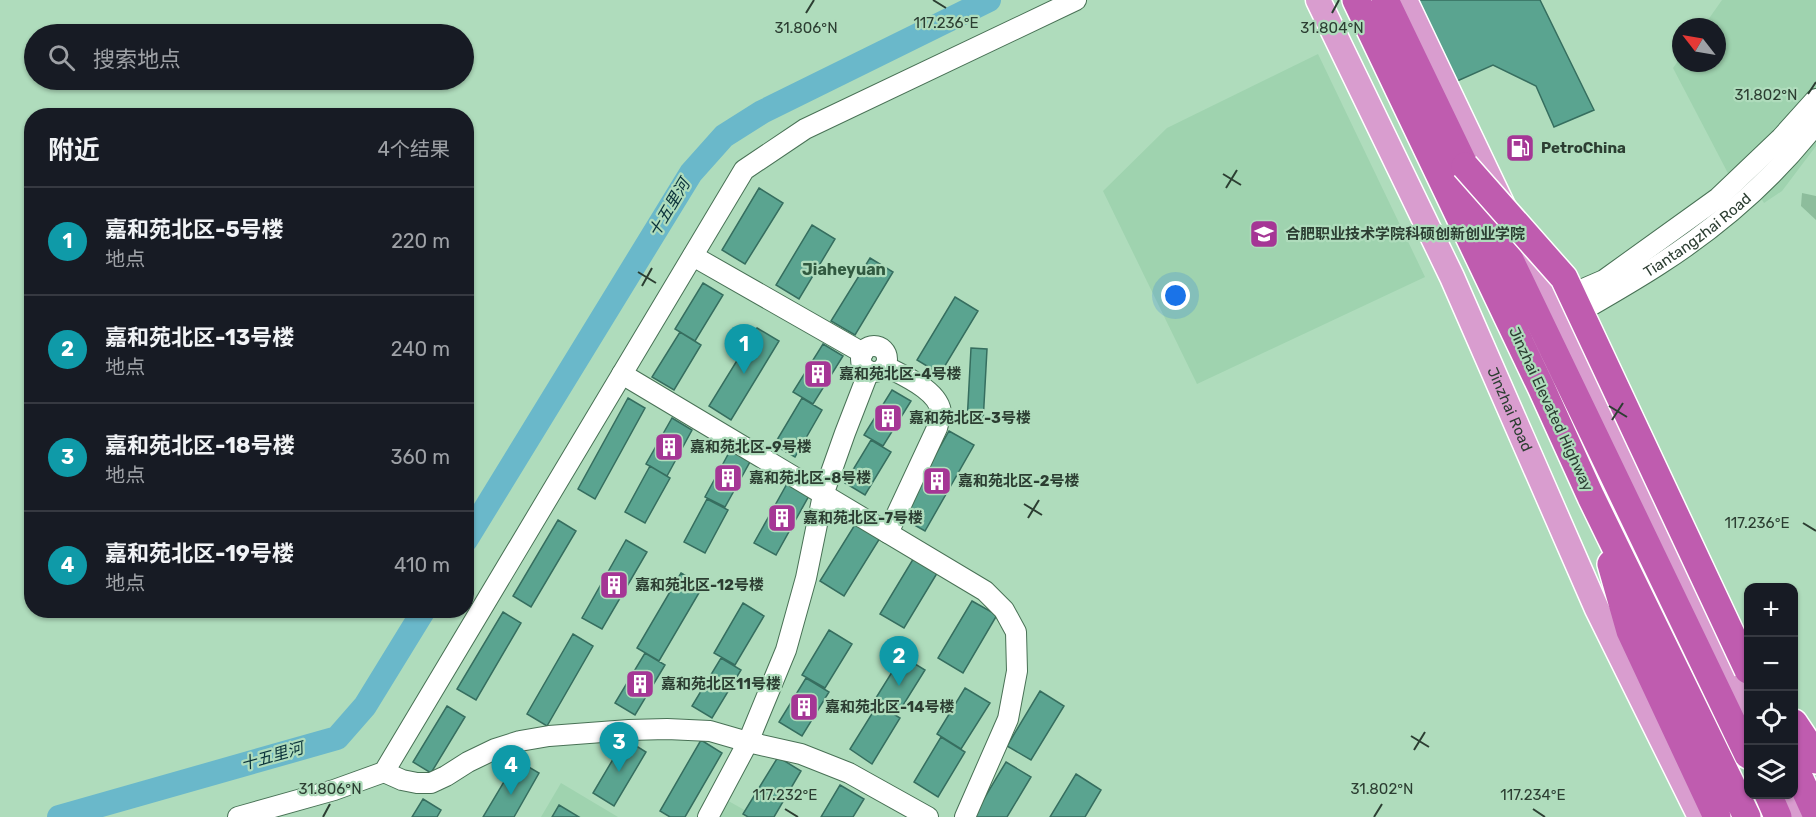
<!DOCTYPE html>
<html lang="zh">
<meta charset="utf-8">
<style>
body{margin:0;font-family:Rubik,"Noto Sans SC",sans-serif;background:#20242c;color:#f1f3f6}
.controls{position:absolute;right:18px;bottom:18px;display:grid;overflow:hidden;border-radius:12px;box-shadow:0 2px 4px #0004}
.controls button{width:54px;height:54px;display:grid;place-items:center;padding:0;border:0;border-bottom:2px solid #363941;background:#171b24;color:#f1f3f6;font:30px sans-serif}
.compass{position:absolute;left:1672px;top:18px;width:54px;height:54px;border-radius:50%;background:#171b24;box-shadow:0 2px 4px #0004;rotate:301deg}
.you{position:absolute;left:1176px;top:296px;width:21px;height:21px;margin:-15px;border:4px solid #fff;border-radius:50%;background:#1a73e8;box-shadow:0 0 0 9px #1a73e833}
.badge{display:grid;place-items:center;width:39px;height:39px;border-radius:50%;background:#2563eb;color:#fff;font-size:20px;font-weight:700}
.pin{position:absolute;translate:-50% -50px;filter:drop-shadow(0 2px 3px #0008)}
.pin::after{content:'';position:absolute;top:32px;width:21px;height:18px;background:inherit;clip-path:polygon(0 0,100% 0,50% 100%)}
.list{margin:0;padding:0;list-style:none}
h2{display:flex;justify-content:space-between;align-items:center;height:78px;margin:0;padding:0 24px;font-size:26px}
h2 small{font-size:20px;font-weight:400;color:#9ea1a6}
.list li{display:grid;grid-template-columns:39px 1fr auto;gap:18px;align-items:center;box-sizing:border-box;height:108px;padding:0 24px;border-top:2px solid #363941}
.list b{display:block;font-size:22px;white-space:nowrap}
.list p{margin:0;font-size:20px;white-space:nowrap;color:#9ea1a6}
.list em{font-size:20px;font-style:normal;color:#9ea1a6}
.icon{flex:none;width:33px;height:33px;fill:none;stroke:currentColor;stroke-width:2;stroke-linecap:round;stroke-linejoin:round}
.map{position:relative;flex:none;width:1816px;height:817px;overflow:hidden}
.search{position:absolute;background:#171b24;box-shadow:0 2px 4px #0004;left:24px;top:24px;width:450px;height:66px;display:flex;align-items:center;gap:15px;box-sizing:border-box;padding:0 21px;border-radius:33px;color:#9ea1a6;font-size:22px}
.panel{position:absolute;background:#171b24;box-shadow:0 2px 4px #0004;left:24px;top:108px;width:450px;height:510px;border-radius:24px}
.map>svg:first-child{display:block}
</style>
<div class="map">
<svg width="1816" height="817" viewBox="0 0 1816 817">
<rect width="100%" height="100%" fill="#afdcbc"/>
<path fill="#9fd3af" d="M 1722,0 L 1816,0 L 1816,146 L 1782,191 L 1764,203 L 1756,190 L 1731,179 L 1673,68 L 1681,57 L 1681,63 L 1717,63 L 1717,27 L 1703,27 Z
M 1318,54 L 1425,277 L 1197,384 L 1103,191 L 1167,128 Z
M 561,783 L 618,817 L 541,817 Z
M 723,798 L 757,817 L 713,817 Z"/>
<path fill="#8dbd9c" d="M 1802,193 L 1816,196 L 1816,220 L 1801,206 Z"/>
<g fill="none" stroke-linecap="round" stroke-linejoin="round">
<path stroke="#6ab8ca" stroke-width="24" d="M 466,540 L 691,173 L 724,136 L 762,112 L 989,0
M 59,817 L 337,738 L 365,706 L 424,610"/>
</g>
<path fill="#5aa490" stroke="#366e5f" stroke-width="1.5" d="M 1405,0 L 1540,0 L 1594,110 L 1554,127 L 1536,86 L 1493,65 L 1446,86 Z
M 759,188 L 783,203 L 745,264 L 722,250 Z
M 812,225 L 835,239 L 799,299 L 776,285 Z
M 870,258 L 893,272 L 855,335 L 831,321 Z
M 703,283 L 723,295 L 695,341 L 675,329 Z
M 955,297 L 978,311 L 940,374 L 917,360 Z
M 757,328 L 779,341 L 731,420 L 709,406 Z
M 680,332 L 701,345 L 674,390 L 652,377 Z
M 823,344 L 843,356 L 813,404 L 793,392 Z
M 971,348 L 987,349 L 983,423 L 967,423 Z
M 892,390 L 911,401 L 883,446 L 864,435 Z
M 628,398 L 645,408 L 595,499 L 578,489 Z
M 802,398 L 822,410 L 795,457 L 774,445 Z
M 672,418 L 692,430 L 667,476 L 646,464 Z
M 949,431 L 974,445 L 925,531 L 900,517 Z
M 871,440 L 891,452 L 865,495 L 845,483 Z
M 731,449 L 751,460 L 725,507 L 705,497 Z
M 650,466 L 670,478 L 645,523 L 625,512 Z
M 788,482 L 810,494 L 776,555 L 754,543 Z
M 707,499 L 728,510 L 705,553 L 684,542 Z
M 558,520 L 576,531 L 531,607 L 513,596 Z
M 856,523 L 880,538 L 844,596 L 820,581 Z
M 626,540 L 647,552 L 602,629 L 582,618 Z
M 915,556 L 939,570 L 904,628 L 880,614 Z
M 681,573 L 703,586 L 659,661 L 637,648 Z
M 972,601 L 997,615 L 963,673 L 938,658 Z
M 743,603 L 764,616 L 735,665 L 714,653 Z
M 503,612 L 521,623 L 476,700 L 457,689 Z
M 829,630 L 852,644 L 825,688 L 802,675 Z
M 573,634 L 593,646 L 547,726 L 527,714 Z
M 645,653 L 665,665 L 635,715 L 615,703 Z
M 902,656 L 925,670 L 897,715 L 874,701 Z
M 721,658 L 741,670 L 712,718 L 692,706 Z
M 806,678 L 829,692 L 802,736 L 779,722 Z
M 965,688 L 990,703 L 961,749 L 937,734 Z
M 1040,691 L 1064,706 L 1031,760 L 1007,746 Z
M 878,704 L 900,718 L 872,764 L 850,749 Z
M 447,706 L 465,717 L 431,773 L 413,762 Z
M 941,737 L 965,752 L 938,797 L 914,782 Z
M 625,739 L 646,752 L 614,806 L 593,793 Z
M 701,740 L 722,753 L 685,817 L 670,817 L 660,811 Z
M 778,757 L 801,771 L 774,817 L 748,817 L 743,814 Z
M 517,760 L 539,773 L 514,817 L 483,817 Z
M 1006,762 L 1031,777 L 1007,817 L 973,817 Z
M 1076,774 L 1101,790 L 1085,817 L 1050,817 Z
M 840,785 L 864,799 L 853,817 L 821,817 Z
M 423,799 L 441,810 L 437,817 L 412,817 Z
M 559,805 L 579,817 L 552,817 Z
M 559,805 L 579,817 L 552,817 Z"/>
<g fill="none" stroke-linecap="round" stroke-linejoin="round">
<g stroke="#487155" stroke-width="22">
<g id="minor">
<path d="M 693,256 L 863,353"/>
<path d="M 1560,299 L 1604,280 L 1718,198 L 1781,138 L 1816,99"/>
<path id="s1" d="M 1570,318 C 1600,300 1631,283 1660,264 C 1719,226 1773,179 1816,124"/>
<circle cx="874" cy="359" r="13"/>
<path d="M 885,366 C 902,375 941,391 941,414 C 940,418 938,424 937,428 L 888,533"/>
<path d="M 622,374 L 985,591 L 1004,610 L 1016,632 L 1017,671 L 1008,719 L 965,817"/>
<path d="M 384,772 L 402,780 L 417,783 L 431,783 L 446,776 L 468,762 L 495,749 L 520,741 L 549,736 L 629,730 L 667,729 L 710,731 L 748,742 L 801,754 L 849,773 L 928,817"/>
<path d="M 238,817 L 334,790 L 384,772 L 744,170 L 805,129 L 1076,0"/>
<path d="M 708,817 L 748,742 L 786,650 L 806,578 L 823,495 L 845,433 L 869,371"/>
</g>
</g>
<g stroke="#fff" stroke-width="27">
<g id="major">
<path id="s2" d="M 1318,0 L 1452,277 L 1597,609 L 1700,817"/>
<path d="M 1405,0 L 1559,323 L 1748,712"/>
<path d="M 1787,794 L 1798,817"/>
</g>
</g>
<g stroke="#fff" stroke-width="30">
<path id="highway" d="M 1356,0 L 1541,387 L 1591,497 L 1747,817
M 1385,0 L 1748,755
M 1611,564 L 1630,631 L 1717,817
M 1794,723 L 1808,744 L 1816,760
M 1794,766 L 1816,814
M 1768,794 L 1778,817"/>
</g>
<use href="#minor" stroke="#fff" stroke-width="20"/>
<use href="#major" stroke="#d99dcf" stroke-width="24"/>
<use href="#highway" stroke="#bf5caf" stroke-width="27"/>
<g stroke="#fff" stroke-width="30" stroke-linecap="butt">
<path id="highway-bridge" d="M 1465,166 L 1564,278 L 1748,670"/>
</g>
<use href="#highway-bridge" stroke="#bf5caf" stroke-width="27"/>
</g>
<path fill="none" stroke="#2c3e32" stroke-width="2" d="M 933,0 L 946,8M 806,13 L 814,0M 1332,13 L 1339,0M 1808,94 L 1816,82M 1223,174 L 1241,185M 1226,188 L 1237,170M 638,272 L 656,283M 642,286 L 652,268M 1609,406 L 1627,417M 1612,420 L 1623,403M 1024,504 L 1042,515M 1028,518 L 1039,500M 1803,523 L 1816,531M 1411,736 L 1429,747M 1414,750 L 1425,732M 785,809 L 798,817M 1533,809 L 1545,817M 323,817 L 330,804M 1374,817 L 1382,804"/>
<defs>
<g id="fuel-square" transform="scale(1.5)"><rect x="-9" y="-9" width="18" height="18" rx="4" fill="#a53695" stroke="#afdcbc"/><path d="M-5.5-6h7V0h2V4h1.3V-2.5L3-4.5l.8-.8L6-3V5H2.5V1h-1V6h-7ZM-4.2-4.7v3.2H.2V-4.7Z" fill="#fff"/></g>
<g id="university-square" transform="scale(1.5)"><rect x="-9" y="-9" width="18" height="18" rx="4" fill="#a53695" stroke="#afdcbc"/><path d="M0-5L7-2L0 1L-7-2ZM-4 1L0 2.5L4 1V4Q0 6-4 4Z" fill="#fff"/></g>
<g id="building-square" transform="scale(1.5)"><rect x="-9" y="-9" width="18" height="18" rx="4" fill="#a53695" stroke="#afdcbc"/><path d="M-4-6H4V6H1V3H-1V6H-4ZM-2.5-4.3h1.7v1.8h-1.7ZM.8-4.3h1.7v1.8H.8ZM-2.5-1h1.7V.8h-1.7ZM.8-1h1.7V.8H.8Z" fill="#fff"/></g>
</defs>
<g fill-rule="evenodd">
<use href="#fuel-square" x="1520" y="148"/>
<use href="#university-square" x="1264" y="234"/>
<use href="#building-square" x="818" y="374"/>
<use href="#building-square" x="888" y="418"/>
<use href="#building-square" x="669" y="447"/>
<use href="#building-square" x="728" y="478"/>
<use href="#building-square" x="937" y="481"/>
<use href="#building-square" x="782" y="518"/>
<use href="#building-square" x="614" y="585"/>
<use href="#building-square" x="640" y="684"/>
<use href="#building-square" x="804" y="707"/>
</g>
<g text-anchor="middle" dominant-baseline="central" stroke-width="4.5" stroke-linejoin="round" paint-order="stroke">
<g font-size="15" font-weight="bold" fill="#2c3e32" stroke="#afdcbc" text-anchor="start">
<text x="1541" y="148">PetroChina</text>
<text x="1285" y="234">合肥职业技术学院科硕创新创业学院</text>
<text x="839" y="374">嘉和苑北区-4号楼</text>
<text x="909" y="418">嘉和苑北区-3号楼</text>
<text x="690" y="447">嘉和苑北区-9号楼</text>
<text x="749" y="478">嘉和苑北区-8号楼</text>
<text x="958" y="481">嘉和苑北区-2号楼</text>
<text x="803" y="518">嘉和苑北区-7号楼</text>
<text x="635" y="585">嘉和苑北区-12号楼</text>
<text x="661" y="684">嘉和苑北区11号楼</text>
<text x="825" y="707">嘉和苑北区-14号楼</text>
</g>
<g font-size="15" fill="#2c3e32" stroke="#afdcbc">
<text stroke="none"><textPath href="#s1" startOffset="152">Tiantangzhai Road</textPath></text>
<text stroke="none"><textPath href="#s2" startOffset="452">Jinzhai Road</textPath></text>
<text transform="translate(1551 409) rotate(65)">Jinzhai Elevated Highway</text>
</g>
<g font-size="16" font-style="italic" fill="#093139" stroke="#afdcbc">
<text transform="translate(669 208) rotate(-59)">十五里河</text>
<text transform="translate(272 756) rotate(-16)">十五里河</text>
</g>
<g font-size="16" font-weight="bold" fill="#315a40" stroke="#afdcbc">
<text x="844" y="269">Jiaheyuan</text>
</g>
</g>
<g font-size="15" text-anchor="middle" fill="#2c3e32" stroke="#afdcbc" stroke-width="4.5" stroke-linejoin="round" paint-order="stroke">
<text x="946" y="28">117.236°E</text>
<text x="806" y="33">31.806°N</text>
<text x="1332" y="33">31.804°N</text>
<text x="1766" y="100">31.802°N</text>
<text x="1757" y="528">117.236°E</text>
<text x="330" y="794">31.806°N</text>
<text x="1382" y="794">31.802°N</text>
<text x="785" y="800">117.232°E</text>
<text x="1533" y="800">117.234°E</text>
</g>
</svg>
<div class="controls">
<button>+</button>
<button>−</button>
<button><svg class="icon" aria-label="locate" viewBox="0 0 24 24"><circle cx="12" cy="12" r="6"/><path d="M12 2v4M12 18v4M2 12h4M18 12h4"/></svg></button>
<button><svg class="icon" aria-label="layers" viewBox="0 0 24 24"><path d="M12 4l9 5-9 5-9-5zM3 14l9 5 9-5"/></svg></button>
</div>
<svg class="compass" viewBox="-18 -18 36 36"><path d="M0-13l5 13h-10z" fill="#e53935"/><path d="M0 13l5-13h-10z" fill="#9ea1a6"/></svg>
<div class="you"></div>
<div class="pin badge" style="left:744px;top:374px;background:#0f9aa8">1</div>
<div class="pin badge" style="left:899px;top:686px;background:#0f9aa8">2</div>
<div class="pin badge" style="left:619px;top:772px;background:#0f9aa8">3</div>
<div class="pin badge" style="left:511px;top:795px;background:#0f9aa8">4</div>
<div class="search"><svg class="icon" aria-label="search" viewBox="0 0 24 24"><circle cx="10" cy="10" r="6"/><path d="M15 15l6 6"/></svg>搜索地点</div>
<section class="panel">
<h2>附近<small>4个结果</small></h2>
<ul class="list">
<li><span class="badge" style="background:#0f9aa8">1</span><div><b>嘉和苑北区-5号楼</b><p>地点</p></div><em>220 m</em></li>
<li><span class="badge" style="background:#0f9aa8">2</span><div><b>嘉和苑北区-13号楼</b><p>地点</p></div><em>240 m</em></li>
<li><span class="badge" style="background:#0f9aa8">3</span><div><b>嘉和苑北区-18号楼</b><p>地点</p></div><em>360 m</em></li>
<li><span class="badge" style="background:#0f9aa8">4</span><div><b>嘉和苑北区-19号楼</b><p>地点</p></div><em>410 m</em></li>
</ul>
</section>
</div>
